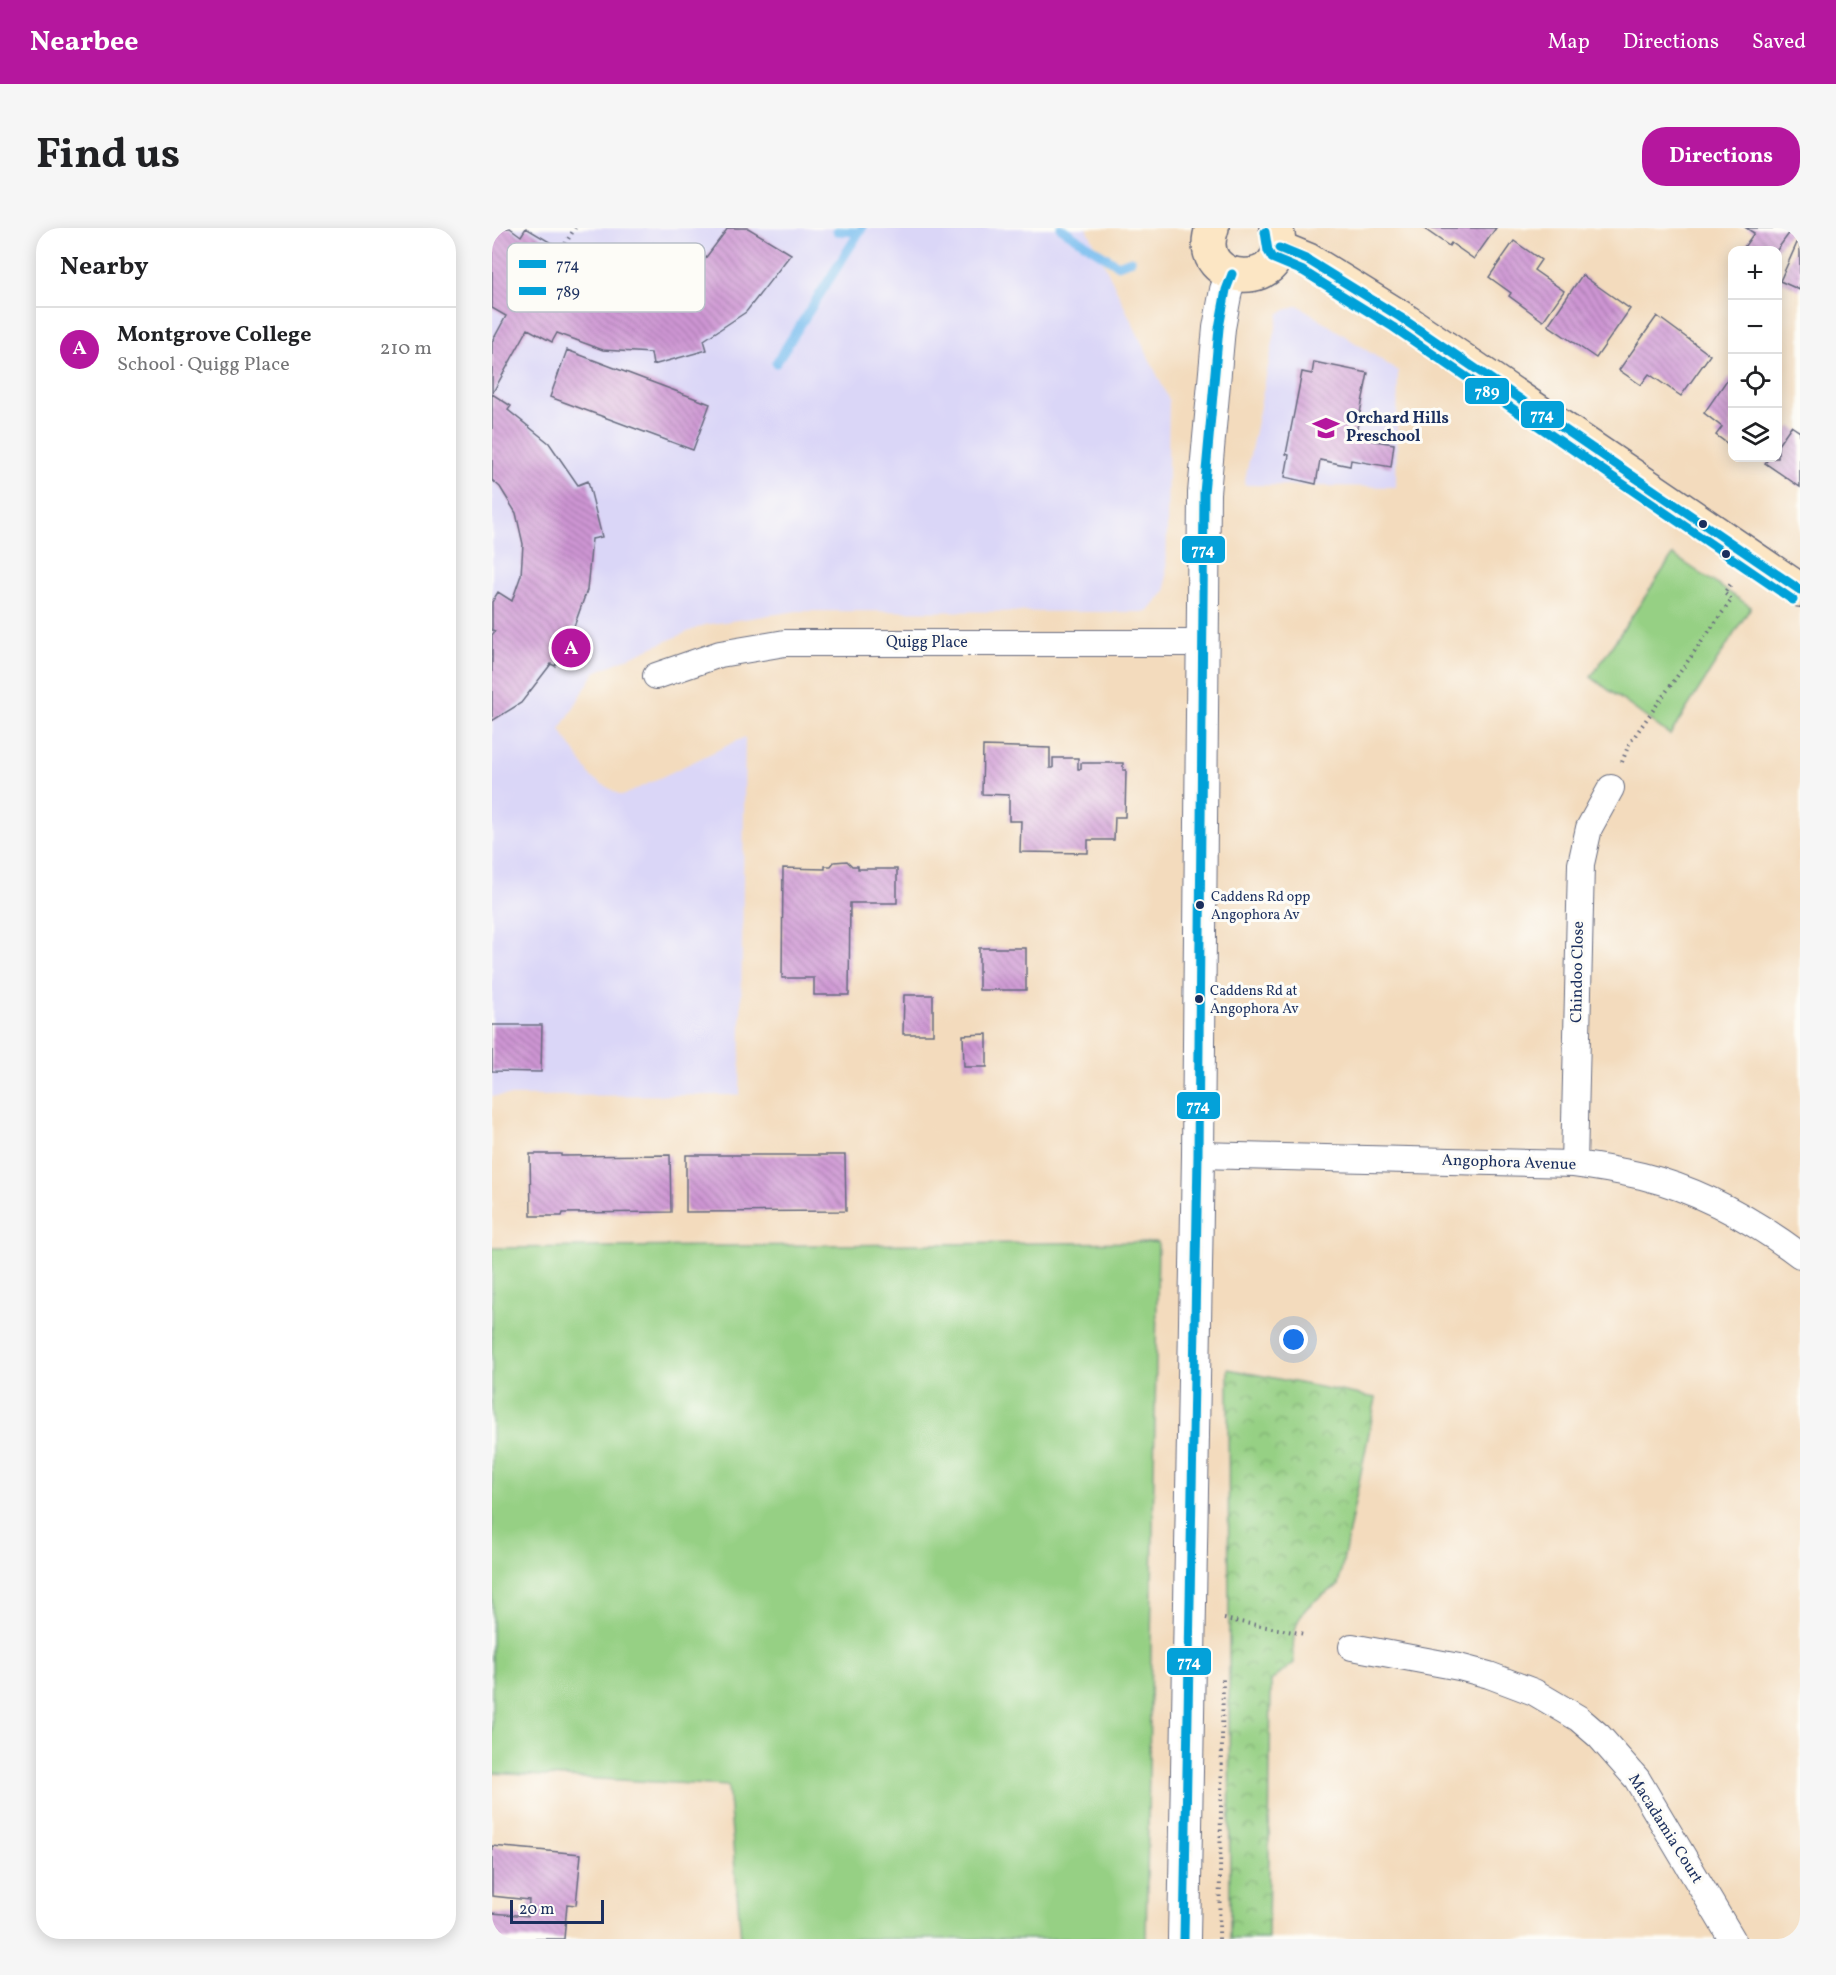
<!DOCTYPE html>
<meta charset="utf-8">
<style>
body{margin:0;font-family:Vollkorn,serif;background:#f6f6f6;color:#202124}
.controls{position:absolute;right:18px;top:18px;display:grid;overflow:hidden;border-radius:12px;box-shadow:0 3px 15px #0003}
.controls button{width:54px;height:54px;display:grid;place-items:center;padding:0;border:0;border-bottom:2px solid #e0e0e0;background:#fff;color:#202124;font:30px sans-serif}
.scale{position:absolute;left:18px;bottom:15px;width:94px;box-sizing:border-box;padding-left:6px;border:3px solid #1b2f5e;border-top:0;font-size:16px;line-height:21px;white-space:nowrap;color:#1b2f5e;-webkit-text-stroke:4px #fdfcf7;paint-order:stroke}
.you{position:absolute;left:802px;top:1112px;width:21px;height:21px;margin:-15px;border:4px solid #fff;border-radius:50%;background:#1a73e8;box-shadow:0 0 0 9px #1a73e833}
.badge{display:grid;place-items:center;width:39px;height:39px;border-radius:50%;background:#b5179e;color:#fff;font-size:20px;font-weight:700}
.pin{position:absolute;translate:-50% -50%;border:3px solid #fff;box-shadow:0 2px 6px #0006}
.list{margin:0;padding:0;list-style:none}
h2{display:flex;justify-content:space-between;align-items:center;height:78px;margin:0;padding:0 24px;font-size:26px}
h2 small{font-size:20px;font-weight:400;color:#757577}
.list li{display:grid;grid-template-columns:39px 1fr auto;gap:18px;align-items:center;box-sizing:border-box;height:84px;padding:0 24px;border-top:2px solid #e0e0e0}
.list b{display:block;font-size:22px;white-space:nowrap}
.list p{margin:0;font-size:20px;white-space:nowrap;color:#757577}
.list em{font-size:20px;font-style:normal;color:#757577}
.icon{flex:none;width:33px;height:33px;fill:none;stroke:currentColor;stroke-width:2;stroke-linecap:round;stroke-linejoin:round}
.map{position:relative;flex:none;width:1308px;height:1711px;overflow:hidden;border-radius:24px}
header{display:flex;align-items:center;gap:36px;box-sizing:border-box;height:84px;padding:0 30px;background:#b5179e;color:#fff}
header strong{font-size:28px}
nav{display:flex;gap:33px;margin-inline-start:auto;font-size:21px}
.intro{display:flex;align-items:center;justify-content:space-between;box-sizing:border-box;height:144px;padding:0 36px}
h1{margin:0;font-size:42px}
.button{padding:15px 27px;border-radius:24px;background:#b5179e;color:#fff;font-size:21px;font-weight:700}
main{display:flex;gap:36px;padding:0 36px}
aside{flex:1;background:#fff;border-radius:24px;box-shadow:0 3px 15px #0003}
.map>svg:first-child{display:block}
</style>
<header>
<strong>Nearbee</strong>
<nav><a>Map</a><a>Directions</a><a>Saved</a></nav>
</header>
<div class="intro"><h1>Find us</h1><a class="button">Directions</a></div>
<main>
<aside>
<h2>Nearby<small></small></h2>
<ul class="list">
<li><span class="badge">A</span><div><b>Montgrove College</b><p>School · Quigg Place</p></div><em>210 m</em></li>
</ul>
</aside>
<div class="map">
<svg width="1308" height="1711" viewBox="0 0 1308 1711">
<defs>
<pattern id="park-crowns" width="20" height="18" patternUnits="userSpaceOnUse" patternTransform="scale(1.5)"><rect width="20" height="18" fill="#96d084"/><path d="M2 6a3 3 0 1 1 6 0M12 15a3 3 0 1 1 6 0" fill="none" stroke="#7aa96f"/></pattern>
<pattern id="building-back-hatch" width="6" height="6" patternUnits="userSpaceOnUse" patternTransform="scale(1.5)"><rect width="6" height="6" fill="#ce95d3"/><path d="M-1 5l2 2M0 0l6 6M5-1l2 2" fill="none" stroke="#a67aae"/></pattern>
</defs>
<rect width="100%" height="100%" fill="#fdfcf7"/>
<filter id="ink" filterUnits="userSpaceOnUse"><feTurbulence type="fractalNoise" baseFrequency=".0167" numOctaves="2"/><feDisplacementMap in="SourceGraphic" scale="12" xChannelSelector="R" yChannelSelector="G"/><feConvolveMatrix kernelMatrix="1 2 1 2 8 2 1 2 1" color-interpolation-filters="sRGB"/></filter>
<filter id="wash" filterUnits="userSpaceOnUse"><feTurbulence type="fractalNoise" baseFrequency=".008" numOctaves="4" result="noise"/><feDisplacementMap in="SourceGraphic" scale="24" xChannelSelector="R" yChannelSelector="G"/><feGaussianBlur stdDeviation="1.35" result="paint"/><feColorMatrix in="noise" values="0 0 0 0 0 0 0 0 0 0 0 0 0 0 0 0 0 1.4 0 .05"/><feComposite in="paint" operator="in"/></filter>
<g filter="url(#wash)">
<rect width="100%" height="100%" fill="#f3dbbd"/>
<path fill="#dad6f7" d="M 0,0 L 595,0 L 677,172 L 674,363 L 656,384 L 305,383 L 212,397 L 103,444 L 68,502 L 100,550 L 130,568 L 253,509 L 248,867 L 0,868 Z
M 806,77 L 906,143 L 904,259 L 752,257 L 787,85 Z"/>
<path fill="#96d084" stroke="#588071" stroke-width="1.5" d="M 1181,327 L 1259,379 L 1178,507 L 1099,449 Z
M 666,1014 L 654,1711 L 249,1711 L 236,1558 L 0,1545 L 0,1020 Z"/>
<path fill="url(#park-crowns)" stroke="#588071" stroke-width="1.5" d="M 736,1141 L 884,1170 L 846,1358 C 809,1379 798,1391 802,1435 L 779,1453 L 776,1711 L 738,1711 Z"/>
<g fill="none" stroke-linecap="round" stroke-linejoin="round">
<path stroke="#78bdef" stroke-width="9" d="M 569,0 L 626,37 L 639,32
M 345,3 L 367,4
M 284,135 L 370,0"/>
</g>
<g id="blocks">
<path fill="url(#building-back-hatch)" d="M 0,0 L 18,0 L 29,8 L 34,0 L 103,41 L 99,48 L 122,59 L 154,60 L 183,53 L 209,36 L 236,0 L 256,0 L 299,26 L 254,84 L 212,112 L 215,122 L 161,137 L 159,125 L 111,122 L 65,105 L 60,114 L 36,101 L 0,166 L 19,178 L 16,182 L 57,215 L 86,257 L 96,253 L 110,309 L 100,311 L 95,362 L 79,407 L 81,408 L 63,438 L 59,436 L 29,475 L 0,493 L 0,407 L 3,403 L 0,402 L 0,374 L 6,364 L 20,373 L 29,347 L 31,316 L 24,285 L 8,259 L 0,252 L 0,114 L 14,88 L 0,80 Z
M 931,0 L 1004,0 L 982,31 L 959,15 L 957,18 Z
M 1254,0 L 1301,0 L 1285,22 L 1250,22 L 1262,5 Z
M 1022,13 L 1049,32 L 1042,42 L 1072,63 L 1051,93 L 1017,68 L 1019,65 L 997,49 Z
M 1305,15 L 1308,16 L 1308,62 L 1288,53 Z
M 1090,47 L 1138,81 L 1104,130 L 1056,97 Z
M 1165,88 L 1218,127 L 1189,168 L 1157,146 L 1149,157 L 1127,142 Z
M 75,122 L 218,176 L 201,222 L 58,169 Z
M 822,134 L 876,145 L 863,210 L 902,216 L 899,239 L 859,232 L 858,238 L 828,232 L 824,256 L 793,249 L 797,227 L 794,226 L 810,144 L 820,146 Z
M 1237,149 L 1240,151 L 1240,219 L 1224,207 L 1230,199 L 1212,185 Z
M 1299,198 L 1308,204 L 1308,259 L 1273,235 L 1277,230 L 1286,230 L 1286,217 Z
M 491,518 L 558,520 L 558,540 L 561,540 L 561,530 L 586,530 L 586,541 L 589,541 L 589,535 L 631,535 L 631,542 L 634,542 L 633,589 L 623,589 L 622,612 L 596,612 L 596,625 L 528,624 L 529,593 L 517,593 L 517,567 L 490,566 Z
M 355,633 L 360,638 L 366,638 L 366,641 L 405,641 L 405,675 L 358,675 L 357,767 L 322,767 L 322,750 L 290,750 L 291,640 L 333,641 L 333,638 L 339,638 L 342,634 Z
M 487,720 L 534,720 L 534,762 L 487,762 Z
M 412,767 L 441,767 L 441,806 L 411,806 Z
M 0,797 L 50,797 L 49,844 L 0,843 Z
M 495,806 L 495,839 L 472,839 L 471,807 Z
M 38,926 L 69,926 L 69,928 L 178,927 L 179,984 L 71,985 L 70,988 L 39,988 Z
M 194,927 L 353,927 L 354,983 L 194,984 Z
M 0,1618 L 89,1626 L 84,1677 L 75,1676 L 72,1711 L 0,1711 L 0,1685 L 36,1688 L 37,1672 L 0,1668 Z"/>
</g>
</g>
<g filter="url(#ink)">
<use href="#blocks" fill-opacity="0" stroke="#676b7f" stroke-width="1.5"/>
<g fill="none" stroke-linecap="round" stroke-linejoin="round">
<g stroke="#676b7f" stroke-width="28">
<path id="minor" d="M 164,448 L 228,426 L 293,415 L 712,415
M 706,927 L 1082,936 C 1105,939 1128,943 1150,948 C 1207,962 1261,992 1308,1027
M 1082,936 L 1089,636 L 1097,600 L 1119,560
M 860,1419 L 967,1439 L 997,1447 L 1042,1464 L 1086,1490 L 1107,1508 L 1145,1551 L 1240,1711"/>
</g>
<g stroke="#676b7f" stroke-width="34">
<path id="tertiary" d="M 692,1711 L 706,927 L 712,265 L 727,100 L 734,62 L 740,46"/>
</g>
<g stroke="#676b7f" stroke-width="36">
<path id="secondary" d="M 720,0 C 698,62 806,64 784,0
M 787,20 L 816,32 L 908,89 L 1308,362"/>
</g>
<path stroke="#676b7f" stroke-width="4" stroke-dasharray="1.5 4.5" stroke-linecap="butt" d="M 70,21 L 83,0
M 1130,534 L 1137,516 L 1240,371 L 1232,365 L 1239,356
M 732,1391 L 812,1406
M 727,1711 L 731,1448"/>
<use href="#minor" stroke="#fff" stroke-width="26"/>
<use href="#tertiary" stroke="#fff" stroke-width="32"/>
<use href="#secondary" stroke="#fce6c4" stroke-width="33"/>
<g stroke="#fdfcf7" stroke-width="14">
<path id="bus-1" d="M 787,20 L 816,32 L 908,89 L 1308,362
M 692,1711 L 706,927 L 712,265 L 727,100 L 734,62 L 740,46"/>
</g>
<g stroke="#fdfcf7" stroke-width="14">
<path id="bus-2" d="M 773,4 L 776,23 L 780,30 L 811,43 L 901,99 L 1301,372"/>
</g>
<use href="#bus-1" stroke="#04a1d9" stroke-width="9"/>
<use href="#bus-2" stroke="#04a1d9" stroke-width="9"/>
</g>
</g>
<defs>
<g id="school-bare" transform="scale(2.07)"><path d="M0-5L7-2L0 1L-7-2ZM-4 1L0 2.5L4 1V4Q0 6-4 4Z" fill="#b5179e" stroke="#fdfcf7" stroke-width="2.5" paint-order="stroke"/></g>
</defs>
<g fill-rule="evenodd">
<use href="#school-bare" x="834" y="200"/>
</g>
<g fill="#1b2f5e" stroke="#fdfcf7" stroke-width="2">
<circle cx="1211" cy="296" r="5"/>
<circle cx="1234" cy="326" r="5"/>
<circle cx="708" cy="677" r="5"/>
<circle cx="707" cy="771" r="5"/>
</g>
<g text-anchor="middle" dominant-baseline="central" stroke-width="6" stroke-linejoin="round" paint-order="stroke">
<g font-size="14" fill="#1b2f5e" stroke="#fdfcf7" text-anchor="start">
<text x="719" y="669">Caddens Rd opp<tspan x="719" dy="18">Angophora Av</tspan></text>
<text x="718" y="763">Caddens Rd at<tspan x="718" dy="18">Angophora Av</tspan></text>
</g>
<g font-size="16" font-weight="bold" fill="#1b2f5e" stroke="#fdfcf7" text-anchor="start">
<text x="854" y="191">Orchard Hills<tspan x="854" dy="18">Preschool</tspan></text>
</g>
<g font-size="16" fill="#1b2f5e" stroke="#fdfcf7">
<text x="435" y="415">Quigg Place</text>
<text transform="translate(1086 744) rotate(-89)">Chindoo Close</text>
<text transform="translate(1017 935) rotate(2)">Angophora Avenue</text>
<text transform="translate(1173 1601) rotate(58)">Macadamia Court</text>
</g>
</g>
<rect x="15" y="15" width="198" height="69" rx="9" fill="#fdfcf7" stroke="#b9bec9" stroke-width="1.5"/>
<rect x="27" y="32" width="27" height="8" fill="#04a1d9"/>
<rect x="27" y="59" width="27" height="8" fill="#04a1d9"/>
<g font-size="16" fill="#1b2f5e">
<text x="64" y="42">774</text>
<text x="64" y="69">789</text>
</g>
<g stroke="#fdfcf7" stroke-width="2">
<rect x="972" y="149" width="46" height="28" rx="6" fill="#04a1d9"/>
<rect x="1028" y="172" width="45" height="29" rx="6" fill="#04a1d9"/>
<rect x="689" y="307" width="45" height="29" rx="6" fill="#04a1d9"/>
<rect x="684" y="863" width="45" height="29" rx="6" fill="#04a1d9"/>
<rect x="674" y="1419" width="46" height="29" rx="6" fill="#04a1d9"/>
</g>
<g font-size="16" text-anchor="middle" font-weight="bold" fill="#fff">
<text x="995" y="169">789</text>
<text x="1050" y="192">774</text>
<text x="711" y="327">774</text>
<text x="706" y="883">774</text>
<text x="697" y="1439">774</text>
</g>
</svg>
<div class="controls">
<button>+</button>
<button>−</button>
<button><svg class="icon" aria-label="locate" viewBox="0 0 24 24"><circle cx="12" cy="12" r="6"/><path d="M12 2v4M12 18v4M2 12h4M18 12h4"/></svg></button>
<button><svg class="icon" aria-label="layers" viewBox="0 0 24 24"><path d="M12 4l9 5-9 5-9-5zM3 14l9 5 9-5"/></svg></button>
</div>
<div class="scale">20 m</div>
<div class="you"></div>
<div class="pin badge" style="left:79px;top:420px">A</div>
</div>
</main>
